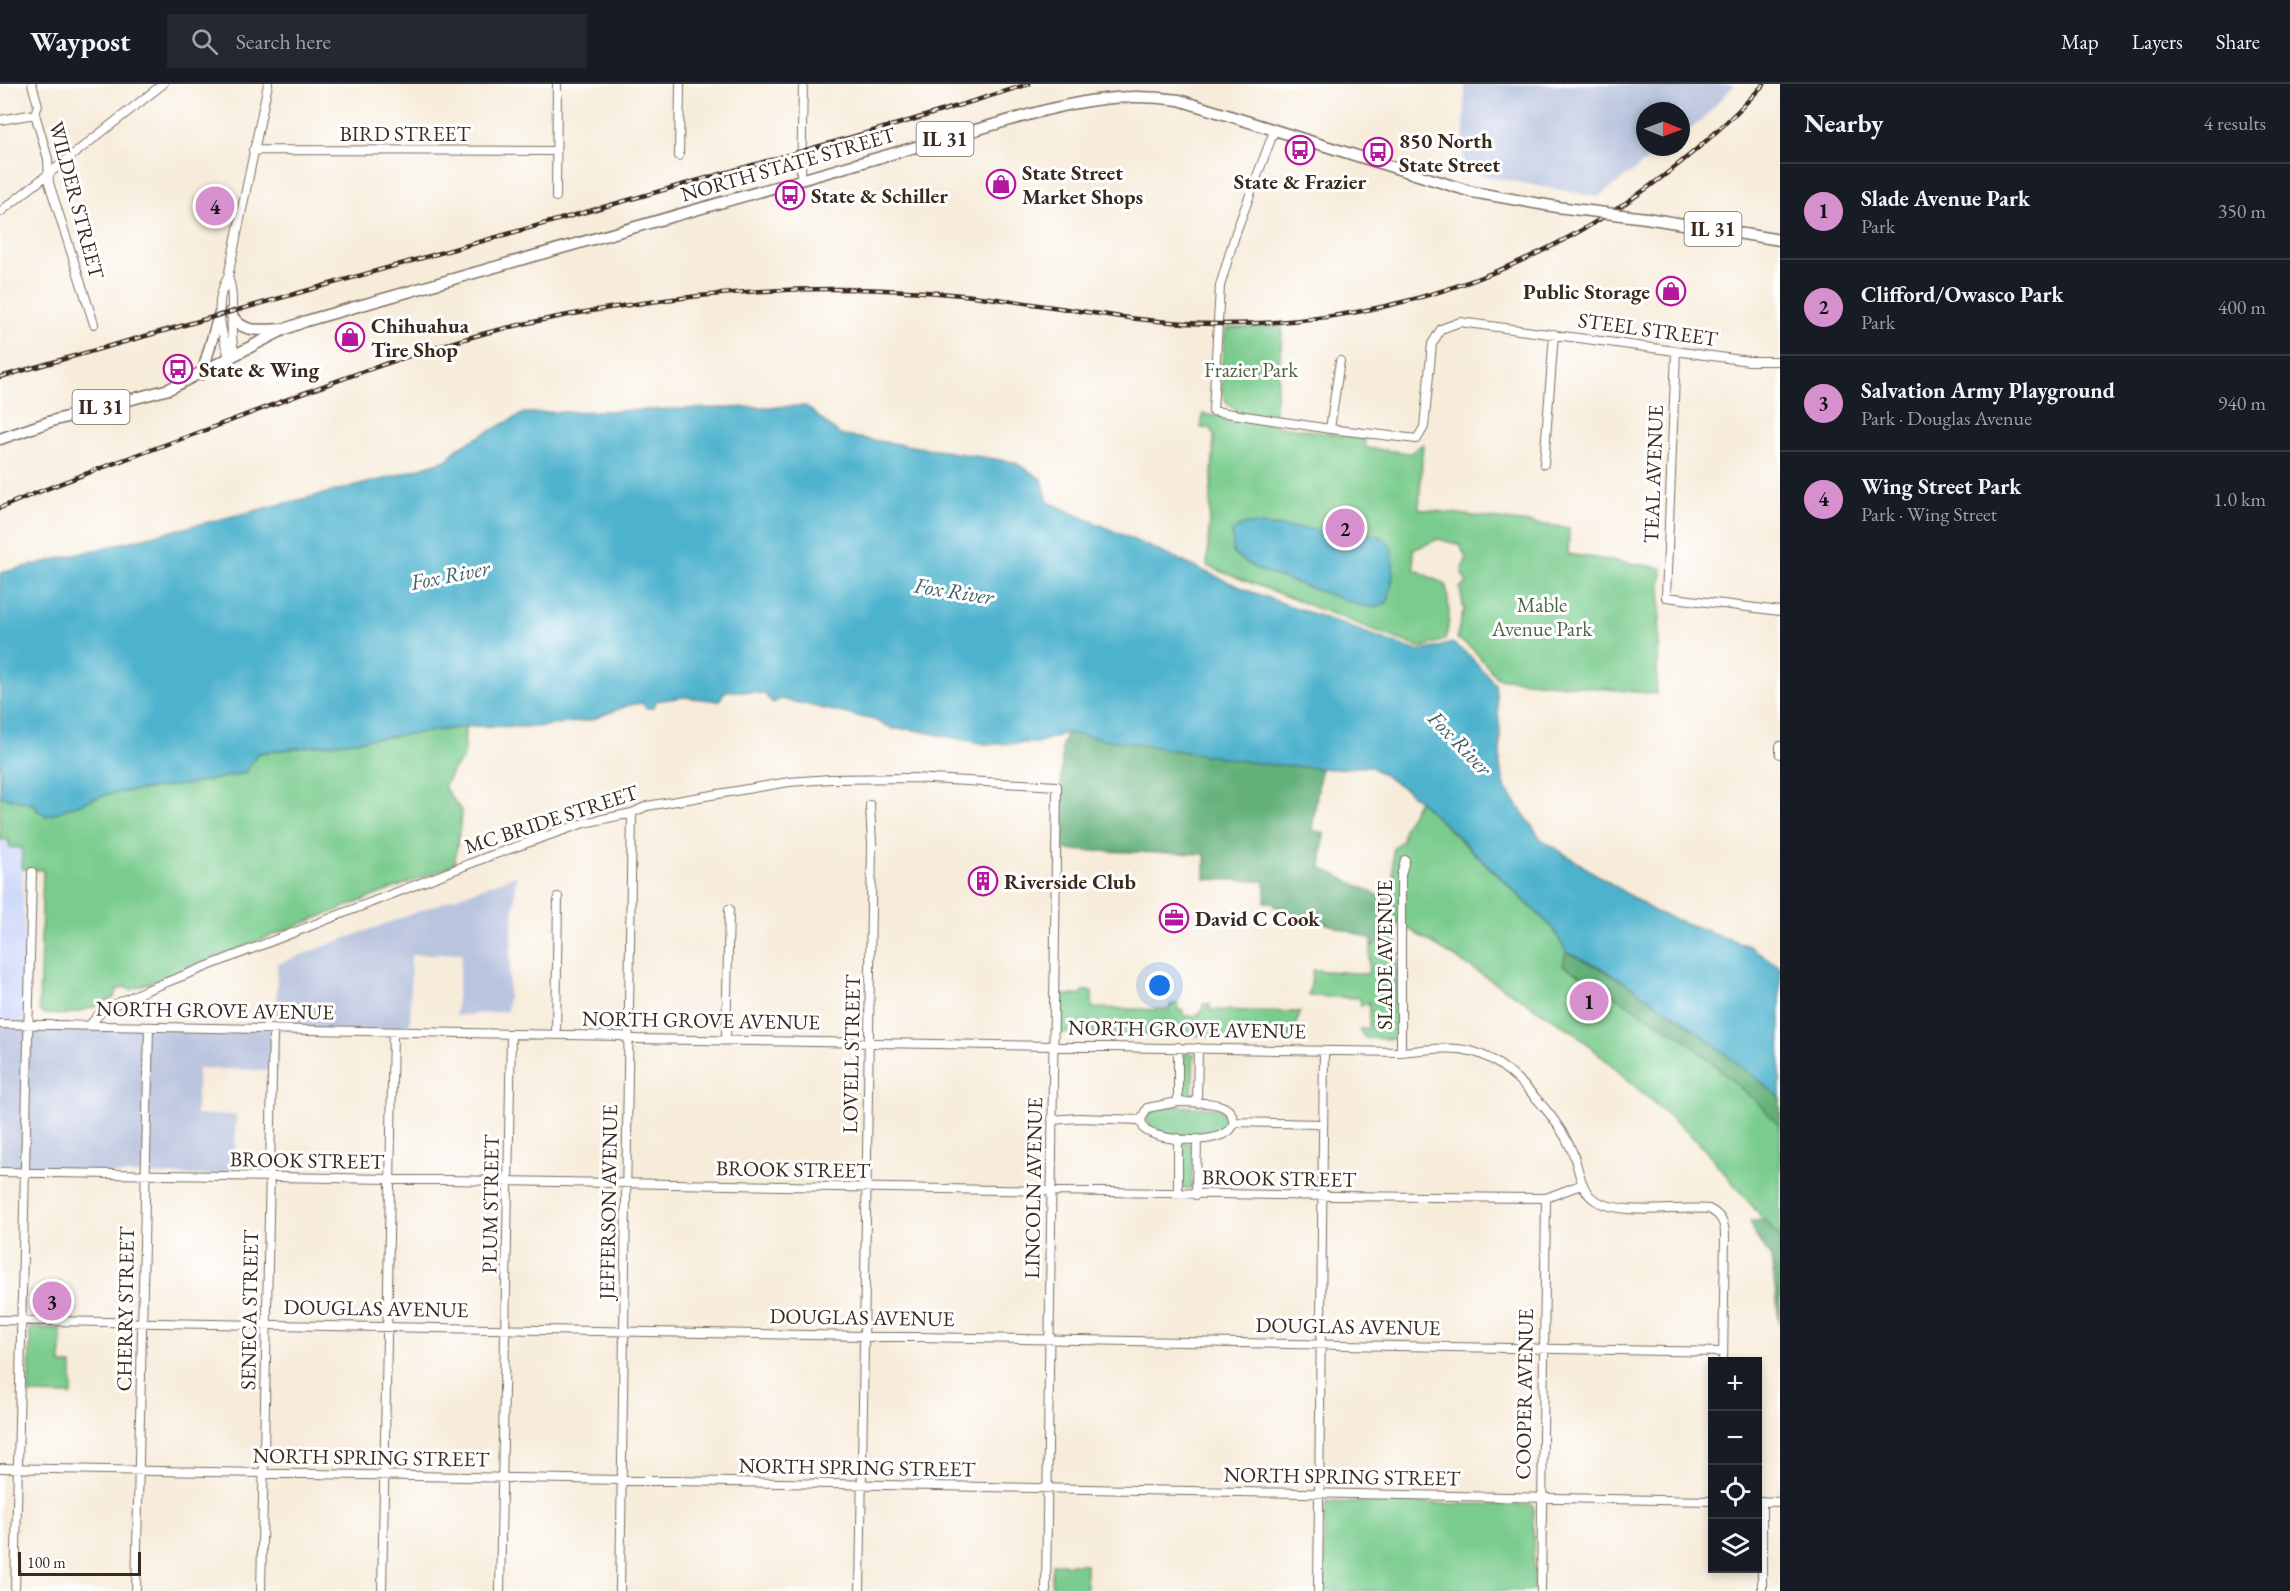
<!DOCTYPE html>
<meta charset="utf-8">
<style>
body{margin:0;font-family:"EB Garamond",serif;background:#242831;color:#f1f3f6}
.controls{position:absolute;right:18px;bottom:18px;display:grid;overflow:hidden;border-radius:0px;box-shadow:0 3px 9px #0003}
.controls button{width:54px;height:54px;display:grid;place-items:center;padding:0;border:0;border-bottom:2px solid #363941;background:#171b24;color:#f1f3f6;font:30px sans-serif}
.compass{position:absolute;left:1636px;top:18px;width:54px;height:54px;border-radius:50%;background:#171b24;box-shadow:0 3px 9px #0003;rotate:91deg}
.scale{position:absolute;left:18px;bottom:15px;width:123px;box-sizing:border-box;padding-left:6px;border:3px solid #3b2a1e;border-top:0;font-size:16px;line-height:21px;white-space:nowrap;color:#3b2a1e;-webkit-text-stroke:4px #fff;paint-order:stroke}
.you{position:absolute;left:1160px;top:902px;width:21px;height:21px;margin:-15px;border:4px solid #fff;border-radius:50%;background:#1a73e8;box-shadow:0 0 0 9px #1a73e833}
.badge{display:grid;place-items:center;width:39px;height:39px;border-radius:50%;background:#d690ce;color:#111;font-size:20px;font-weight:700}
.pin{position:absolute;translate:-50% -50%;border:3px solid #fff;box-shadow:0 2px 6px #0006}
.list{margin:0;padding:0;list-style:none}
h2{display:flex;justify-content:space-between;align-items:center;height:78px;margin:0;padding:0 24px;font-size:26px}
h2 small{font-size:20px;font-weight:400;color:#9ea1a6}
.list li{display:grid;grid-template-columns:39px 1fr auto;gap:18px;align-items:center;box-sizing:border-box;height:96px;padding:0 24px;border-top:2px solid #363941}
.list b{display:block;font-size:22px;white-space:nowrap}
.list p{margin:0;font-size:20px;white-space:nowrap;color:#9ea1a6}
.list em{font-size:20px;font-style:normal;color:#9ea1a6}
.icon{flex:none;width:33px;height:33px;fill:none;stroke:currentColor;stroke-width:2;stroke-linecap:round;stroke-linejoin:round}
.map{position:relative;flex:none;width:1780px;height:1507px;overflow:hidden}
header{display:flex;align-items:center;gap:36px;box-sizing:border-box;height:84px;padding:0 30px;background:#171b24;border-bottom:2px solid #363941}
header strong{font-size:28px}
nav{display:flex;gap:33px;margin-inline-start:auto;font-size:21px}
.search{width:420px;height:54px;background:#242831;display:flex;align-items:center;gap:15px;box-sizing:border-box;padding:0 21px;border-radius:0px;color:#9ea1a6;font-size:22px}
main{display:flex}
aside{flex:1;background:#171b24}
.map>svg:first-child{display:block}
</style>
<header>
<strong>Waypost</strong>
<div class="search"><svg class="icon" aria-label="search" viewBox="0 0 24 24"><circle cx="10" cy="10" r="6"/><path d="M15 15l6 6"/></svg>Search here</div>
<nav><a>Map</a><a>Layers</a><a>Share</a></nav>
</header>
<main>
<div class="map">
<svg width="1780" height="1507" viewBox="0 0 1780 1507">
<rect width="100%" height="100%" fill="#fff"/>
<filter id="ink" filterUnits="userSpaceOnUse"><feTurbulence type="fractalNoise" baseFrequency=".0167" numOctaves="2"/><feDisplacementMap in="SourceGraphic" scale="12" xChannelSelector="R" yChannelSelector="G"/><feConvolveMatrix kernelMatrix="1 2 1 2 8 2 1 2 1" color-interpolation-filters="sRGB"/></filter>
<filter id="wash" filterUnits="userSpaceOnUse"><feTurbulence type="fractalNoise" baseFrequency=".008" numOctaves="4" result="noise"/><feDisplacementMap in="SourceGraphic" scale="24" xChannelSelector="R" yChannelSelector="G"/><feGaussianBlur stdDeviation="1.35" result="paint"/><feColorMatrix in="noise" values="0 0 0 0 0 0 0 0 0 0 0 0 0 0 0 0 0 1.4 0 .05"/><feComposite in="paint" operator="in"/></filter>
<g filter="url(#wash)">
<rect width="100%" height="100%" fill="#f7ecda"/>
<path fill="#d0daf9" d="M 0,712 L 46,785 L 22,786 L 28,941 L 0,940 Z"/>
<path fill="#bac4de" d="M 1465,0 L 1735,0 L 1701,37 L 1681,52 L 1681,27 L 1645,27 L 1645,63 L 1666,63 L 1598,113 L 1463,88 Z
M 516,791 L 507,927 L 455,932 L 462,869 L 411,871 L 410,948 L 278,946 L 277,987 L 198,984 L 196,1031 L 236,1031 L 234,1092 L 0,1088 L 0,940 L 276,945 L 277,880 Z"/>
<path fill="#7acc8e" stroke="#5a7b56" stroke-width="1.5" d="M 234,111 L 231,127 L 198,132 L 197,117 Z
M 1283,243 L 1274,334 L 1235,328 L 1235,325 C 1212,317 1224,264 1226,244 Z
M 1203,330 L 1365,355 L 1366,364 L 1410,369 L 1423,360 L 1419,425 L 1569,444 L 1568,470 L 1662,484 L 1656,610 L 1497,594 L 1473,565 L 1456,554 L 1464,526 L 1460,504 L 1467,499 L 1462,490 L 1466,474 L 1460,461 L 1438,455 L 1413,466 L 1414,485 L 1446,501 C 1449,519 1451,538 1445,556 L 1421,564 L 1207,482 L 1214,352 L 1211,344 L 1201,344 Z
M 465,643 L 464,674 L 454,684 L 444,703 L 462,728 L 454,781 L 131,906 L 124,903 L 117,906 L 114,914 C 91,925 67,935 41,929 L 39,926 L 43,786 L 22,785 L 22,764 L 10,763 L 8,755 L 0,756 L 0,712 L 36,721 L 47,732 L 107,710 L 190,700 L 245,689 L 258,669 Z
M 1419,717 L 1553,844 L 1566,868 L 1625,899 L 1683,936 L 1780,1013 L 1780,1155 L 1699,1059 L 1574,948 L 1393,835 L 1393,764 L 1402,757 L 1404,743 Z
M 1397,844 L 1397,948 L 1394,955 L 1365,954 L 1359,945 L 1369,944 L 1369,918 L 1361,922 L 1360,914 L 1309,912 L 1313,886 L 1368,890 L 1371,863 Z
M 1083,907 L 1092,907 L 1092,924 L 1170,926 L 1170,920 L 1178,920 L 1177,926 L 1182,926 L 1184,932 L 1195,932 L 1203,927 L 1203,920 L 1210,920 L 1210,926 L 1300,928 L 1293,953 L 1060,949 L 1061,911 L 1081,911 Z
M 1185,969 L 1194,970 L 1192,1013 L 1182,1011 Z
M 1172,1022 L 1217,1024 L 1226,1029 L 1228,1038 L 1225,1046 C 1201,1053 1174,1054 1151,1045 L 1147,1035 L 1150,1028 Z
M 1185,1058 L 1193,1061 L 1192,1104 L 1182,1104 L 1182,1061 Z
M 31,1208 L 67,1209 L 67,1227 L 31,1227 Z
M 30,1244 L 61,1245 L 61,1281 L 72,1281 L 72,1311 L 29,1310 Z
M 1328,1418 L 1533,1421 L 1534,1507 L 1324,1507 L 1324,1425 Z
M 1052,1480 L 1086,1480 L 1086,1507 L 1052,1507 Z"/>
<path fill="#63b079" stroke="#4f6d4c" stroke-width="1.5" d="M 1067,649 L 1263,680 L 1321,684 L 1312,746 L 1324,749 L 1321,784 L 1393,818 L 1393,835 L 1397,838 L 1397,844 L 1371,863 L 1372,855 L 1274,822 L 1274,818 L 1265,818 L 1265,797 L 1205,795 L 1205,770 L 1060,766 L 1062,660 Z
M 1566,868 C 1646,903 1712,959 1780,1013 L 1780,1043 L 1764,1025 L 1685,955 L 1563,881 Z
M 1766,1136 L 1780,1155 L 1780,1241 L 1771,1174 L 1753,1148 L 1750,1137 Z"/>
<path fill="#4eb2cd" stroke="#446e76" stroke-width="1.5" d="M 806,322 L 840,351 L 1014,378 L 1042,395 L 1048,418 L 1249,507 L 1420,568 L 1452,559 L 1469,571 L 1495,600 L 1500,646 L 1500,683 L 1506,705 L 1541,755 L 1655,828 L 1751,863 L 1780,883 L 1780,1013 L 1683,936 L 1604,885 L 1566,868 L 1553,844 L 1450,745 L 1408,707 L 1370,682 L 1333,685 L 1263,680 L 1067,649 L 1036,659 L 985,660 L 909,645 L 894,645 L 874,636 L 781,615 L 773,619 L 764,610 C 752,608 738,606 725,607 L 719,617 L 684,613 L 656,617 L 653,624 L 646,624 L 642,619 L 629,621 L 591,636 L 536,643 L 474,642 L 258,669 L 245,689 L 190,700 L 107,710 L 47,732 L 37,726 L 36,721 L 0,712 L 0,489 L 384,395 L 446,376 L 459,363 L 524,329 Z
M 1248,440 L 1369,450 C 1376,451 1383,452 1387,457 C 1398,468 1392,506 1387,519 L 1375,523 L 1362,522 L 1256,485 L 1233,470 L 1232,448 L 1238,443 Z"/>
</g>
<g filter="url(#ink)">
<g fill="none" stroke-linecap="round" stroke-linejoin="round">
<g stroke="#7d6e60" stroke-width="10">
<path id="minor" d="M 32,0 L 38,21 L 35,30 L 48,75 L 49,99 L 94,240
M 0,36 L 35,30
M 1274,47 L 1236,148 L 1220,202 L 1213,327 L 1330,345 L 1417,355 L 1424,343 L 1432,260 L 1441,245 L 1460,238 L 1749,277 L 1780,277
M 253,66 L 556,67
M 679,72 L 680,0
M 801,96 L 803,0
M 556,113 L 557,0
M 0,128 L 163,0
M 228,193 C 237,217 227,245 235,270
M 1676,267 L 1666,513 L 1780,527
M 229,273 C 221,247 213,218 228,193 L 268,0
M 1330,345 L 1340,277
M 1544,380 L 1554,250
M 1780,670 L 1780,662
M 0,940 L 620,952 L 637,955 L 1401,968 C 1425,966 1451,961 1474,968 C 1510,978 1558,1034 1572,1067 C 1579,1083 1580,1107 1595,1116 C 1623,1133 1676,1122 1709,1125 C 1721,1131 1725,1139 1725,1152 L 1723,1278
M 89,942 L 103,926 L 144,907 L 487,773 L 584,739 L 632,729 L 647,722 L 789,698 L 830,695 L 912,694 L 1057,702 L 1046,1507
M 556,951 L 558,813
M 726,956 L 729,825
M 1401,968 L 1401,791 L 1405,776
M 1178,1018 C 1197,1019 1237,1014 1233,1042 C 1222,1062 1159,1058 1144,1045 L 1141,1036 L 1147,1024 Z
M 1178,1018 L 1178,963
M 1197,1019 L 1198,964
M 1052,1036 L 1078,1034 L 1141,1036
M 1234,1038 L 1323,1040
M 0,1088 L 1335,1112 L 1546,1114 L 1583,1100
M 1178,1110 L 1178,1054
M 1196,1111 L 1197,1055
M 0,1236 L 1723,1268
M 0,1384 L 1712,1417
M 1758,1417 L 1780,1418
M 1762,1417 L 1762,1507
M 15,1507 L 32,788
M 136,1507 L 149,943
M 261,1507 L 273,945
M 382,1507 L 393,948
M 500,1507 L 511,950
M 620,1507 L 632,729
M 860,1507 L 872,760 L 870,721
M 1318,1507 L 1324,966
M 1541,1507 L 1546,1114"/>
</g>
<g stroke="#7d6e60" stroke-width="13">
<path id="major" d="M 1646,134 L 1780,156
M 230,228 C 241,250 259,246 281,245
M 202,290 L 219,231
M 0,355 L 52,337 L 169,305 L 285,245 L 306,237 L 1035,29 C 1087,15 1126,9 1179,16 L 1472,108 L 1557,123"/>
</g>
<use href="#minor" stroke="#fff" stroke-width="8"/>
<use href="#major" stroke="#fff" stroke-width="10"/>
<g stroke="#3b2a1e" stroke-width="4.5">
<path id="rail" d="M 0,293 L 912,36 L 1029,0
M 0,424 C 69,394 141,370 211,344 C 302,310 392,274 486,249 C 556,231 627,220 699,212 C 785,203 875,203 962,211 C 1036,218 1110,235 1185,239 C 1409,250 1613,164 1764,0"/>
</g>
<use href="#rail" stroke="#fff" stroke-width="2" stroke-dasharray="7" stroke-linecap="butt"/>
<g stroke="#7d6e60" stroke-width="13" stroke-linecap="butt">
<path id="major-bridge" d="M 1557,123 L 1646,134"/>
</g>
<use href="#major-bridge" stroke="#fff" stroke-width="10"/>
</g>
</g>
<defs>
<g id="bus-ring" transform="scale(1.5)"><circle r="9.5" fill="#fff" stroke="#b5179e" stroke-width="1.5"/><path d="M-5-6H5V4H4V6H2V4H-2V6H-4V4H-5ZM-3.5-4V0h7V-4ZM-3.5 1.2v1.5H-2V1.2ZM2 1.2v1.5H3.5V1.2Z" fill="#b5179e"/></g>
<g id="shop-ring" transform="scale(1.5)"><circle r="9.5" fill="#fff" stroke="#b5179e" stroke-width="1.5"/><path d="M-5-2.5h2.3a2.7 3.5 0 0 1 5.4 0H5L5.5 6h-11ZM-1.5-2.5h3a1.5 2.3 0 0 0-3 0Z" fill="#b5179e"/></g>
<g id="building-ring" transform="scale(1.5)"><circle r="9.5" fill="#fff" stroke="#b5179e" stroke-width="1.5"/><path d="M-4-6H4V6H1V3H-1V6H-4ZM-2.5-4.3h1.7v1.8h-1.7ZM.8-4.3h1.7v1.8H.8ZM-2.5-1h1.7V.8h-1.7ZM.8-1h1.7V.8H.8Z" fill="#b5179e"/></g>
<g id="office-ring" transform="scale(1.5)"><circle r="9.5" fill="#fff" stroke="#b5179e" stroke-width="1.5"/><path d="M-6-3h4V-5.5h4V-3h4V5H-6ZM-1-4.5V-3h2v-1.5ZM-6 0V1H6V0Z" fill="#b5179e"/></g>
</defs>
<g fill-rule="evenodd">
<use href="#bus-ring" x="1300" y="66"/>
<use href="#bus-ring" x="1378" y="68"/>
<use href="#shop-ring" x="1001" y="100"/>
<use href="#bus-ring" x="790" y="111"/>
<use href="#shop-ring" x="1671" y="207"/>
<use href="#shop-ring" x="350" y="253"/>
<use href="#bus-ring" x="178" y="285"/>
<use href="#building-ring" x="983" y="797"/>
<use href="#office-ring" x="1174" y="834"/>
</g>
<g text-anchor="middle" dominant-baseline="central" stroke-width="6" stroke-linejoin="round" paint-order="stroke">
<g fill="#fff" stroke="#766a62" stroke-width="1.5">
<rect x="916.5" y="38" width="57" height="34" rx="4.5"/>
<rect x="1684.5" y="128" width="57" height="34" rx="4.5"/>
<rect x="72.5" y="306" width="57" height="34" rx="4.5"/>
</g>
<g font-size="20" font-weight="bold" fill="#3b2a1e">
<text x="945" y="55">IL 31</text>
<text x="1713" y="145">IL 31</text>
<text x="101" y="323">IL 31</text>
</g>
<g font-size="21" fill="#3b2a1e" stroke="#fff">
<text x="405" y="49">BIRD STREET</text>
<text transform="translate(788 80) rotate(-16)">NORTH STATE STREET</text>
<text transform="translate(77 116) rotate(75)">WILDER STREET</text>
<text transform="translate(1648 245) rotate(8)">STEEL STREET</text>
<text transform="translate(1653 390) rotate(-88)">TEAL AVENUE</text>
<text transform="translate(551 735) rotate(-18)">MC BRIDE STREET</text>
<text transform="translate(1384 871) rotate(-90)">SLADE AVENUE</text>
<text transform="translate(215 926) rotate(1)">NORTH GROVE AVENUE</text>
<text transform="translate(701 936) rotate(1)">NORTH GROVE AVENUE</text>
<text transform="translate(1187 945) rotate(1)">NORTH GROVE AVENUE</text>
<text transform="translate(851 970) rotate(-89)">LOVELL STREET</text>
<text transform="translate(307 1076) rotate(1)">BROOK STREET</text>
<text transform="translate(793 1085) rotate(1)">BROOK STREET</text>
<text transform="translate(1279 1094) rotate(1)">BROOK STREET</text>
<text transform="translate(1033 1104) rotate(-89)">LINCOLN AVENUE</text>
<text transform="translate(608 1118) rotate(-89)">JEFFERSON AVENUE</text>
<text transform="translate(490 1120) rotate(-89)">PLUM STREET</text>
<text transform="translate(376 1224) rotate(1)">DOUGLAS AVENUE</text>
<text transform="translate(125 1225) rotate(-89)">CHERRY STREET</text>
<text transform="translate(249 1226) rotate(-89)">SENECA STREET</text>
<text transform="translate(862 1233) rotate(1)">DOUGLAS AVENUE</text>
<text transform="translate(1348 1242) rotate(1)">DOUGLAS AVENUE</text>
<text transform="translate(1524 1310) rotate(-89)">COOPER AVENUE</text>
<text transform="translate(371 1373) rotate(1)">NORTH SPRING STREET</text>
<text transform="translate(857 1383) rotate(1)">NORTH SPRING STREET</text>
<text transform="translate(1342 1392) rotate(1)">NORTH SPRING STREET</text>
</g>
<g font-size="21" font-weight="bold" fill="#3b2a1e" stroke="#fff" text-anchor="start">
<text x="1399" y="56">850 North<tspan x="1399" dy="24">State Street</tspan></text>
<text x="1022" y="88">State Street<tspan x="1022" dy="24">Market Shops</tspan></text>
<text x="1300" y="97" text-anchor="middle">State &amp; Frazier</text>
<text x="811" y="111">State &amp; Schiller</text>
<text x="1650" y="207" text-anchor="end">Public Storage</text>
<text x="371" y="241">Chihuahua<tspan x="371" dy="24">Tire Shop</tspan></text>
<text x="199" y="285">State &amp; Wing</text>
<text x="1004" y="797">Riverside Club</text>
<text x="1195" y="834">David C Cook</text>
</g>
<g font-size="21" fill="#516345" stroke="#fff">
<text x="1251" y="285">Frazier Park</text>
<text x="1542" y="520">Mable<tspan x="1542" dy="24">Avenue Park</tspan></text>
</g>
<g font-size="22" font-style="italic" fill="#436064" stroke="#fff">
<text transform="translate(450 491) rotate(-11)">Fox River</text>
<text transform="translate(954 507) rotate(9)">Fox River</text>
<text transform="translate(1460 659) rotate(46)">Fox River</text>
</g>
</g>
</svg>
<div class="controls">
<button>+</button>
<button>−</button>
<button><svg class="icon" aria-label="locate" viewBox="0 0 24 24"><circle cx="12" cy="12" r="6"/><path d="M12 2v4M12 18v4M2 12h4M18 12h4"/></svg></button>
<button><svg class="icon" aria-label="layers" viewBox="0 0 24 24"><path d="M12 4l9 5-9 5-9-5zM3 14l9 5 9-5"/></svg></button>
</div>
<svg class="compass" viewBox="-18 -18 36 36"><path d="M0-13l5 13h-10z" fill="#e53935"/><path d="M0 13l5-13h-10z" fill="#9ea1a6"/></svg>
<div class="scale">100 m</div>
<div class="you"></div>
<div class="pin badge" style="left:1589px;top:917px">1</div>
<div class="pin badge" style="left:1345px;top:444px">2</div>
<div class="pin badge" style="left:52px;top:1217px">3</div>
<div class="pin badge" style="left:215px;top:122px">4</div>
</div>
<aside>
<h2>Nearby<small>4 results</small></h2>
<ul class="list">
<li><span class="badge">1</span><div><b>Slade Avenue Park</b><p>Park</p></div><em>350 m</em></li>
<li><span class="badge">2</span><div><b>Clifford/Owasco Park</b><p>Park</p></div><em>400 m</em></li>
<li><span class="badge">3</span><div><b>Salvation Army Playground</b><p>Park · Douglas Avenue</p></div><em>940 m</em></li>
<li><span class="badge">4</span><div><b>Wing Street Park</b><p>Park · Wing Street</p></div><em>1.0 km</em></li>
</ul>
</aside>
</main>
